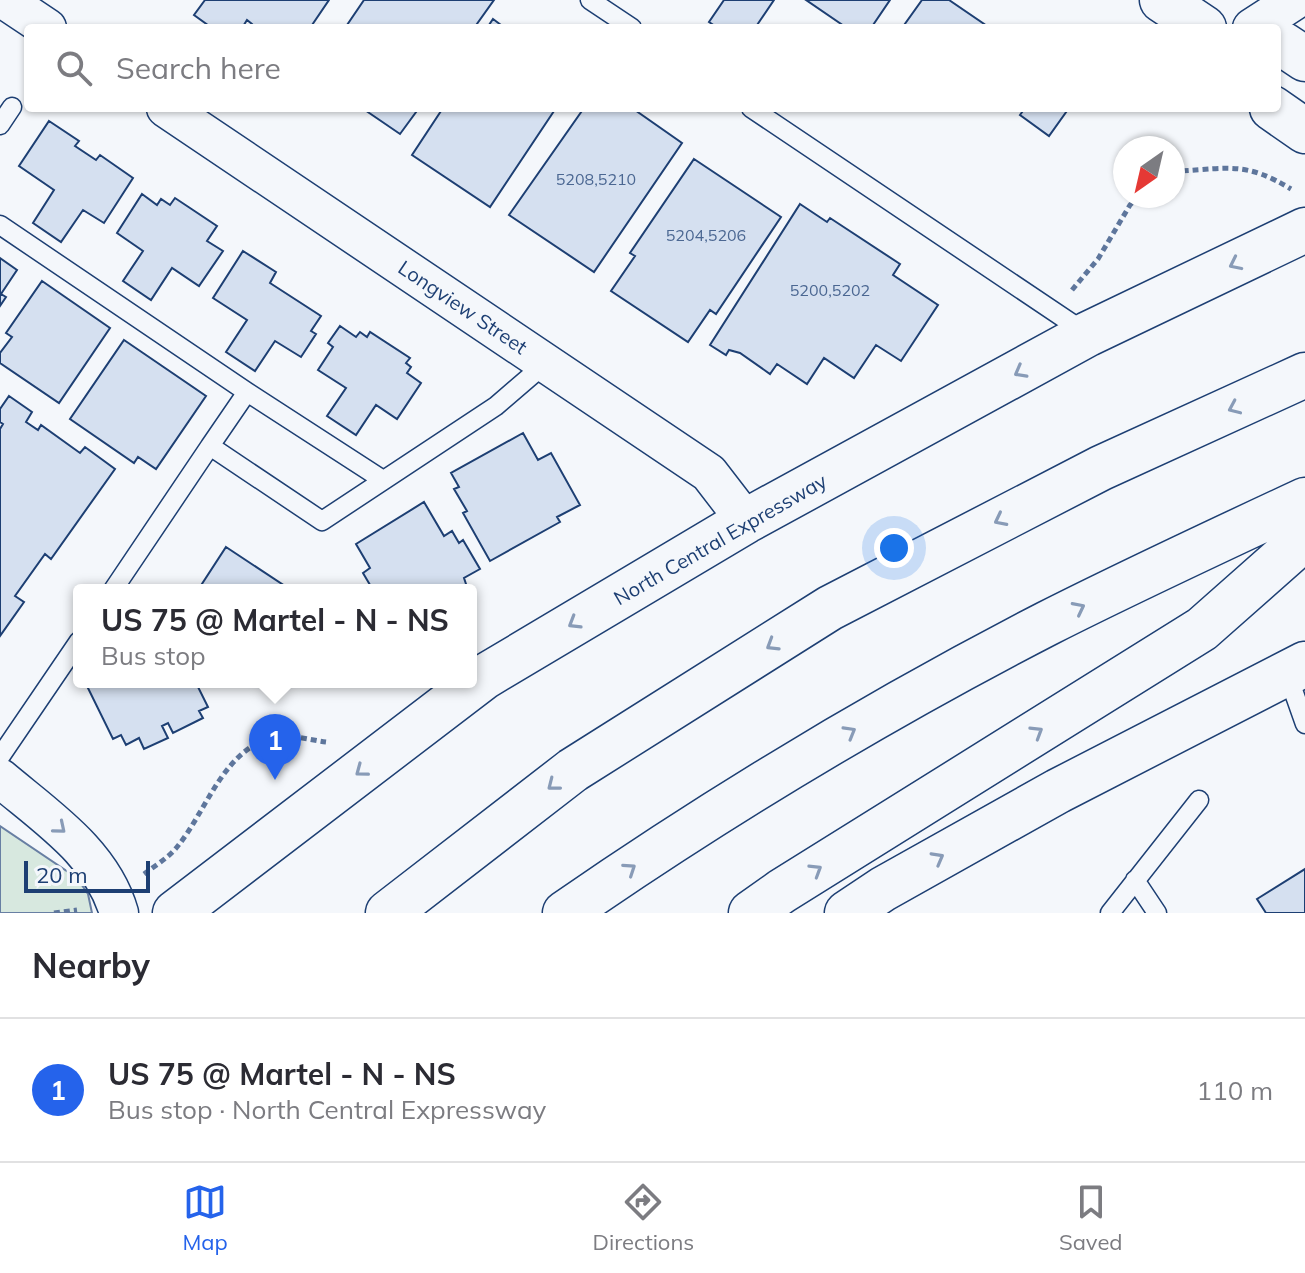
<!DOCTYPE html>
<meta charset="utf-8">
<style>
body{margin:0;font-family:Mulish,sans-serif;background:#f2f2f3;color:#2b2b33}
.compass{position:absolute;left:1113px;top:136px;width:72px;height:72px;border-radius:50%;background:#fff;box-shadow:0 2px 6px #0004;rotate:214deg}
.scale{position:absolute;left:24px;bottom:20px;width:126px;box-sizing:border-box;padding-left:8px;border:4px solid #1d3f73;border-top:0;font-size:22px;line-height:28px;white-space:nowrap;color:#1d3f73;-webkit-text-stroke:6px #f4f7fb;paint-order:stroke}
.you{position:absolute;left:894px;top:548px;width:28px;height:28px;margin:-20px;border:6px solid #fff;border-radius:50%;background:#1a73e8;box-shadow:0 0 0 12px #1a73e833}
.badge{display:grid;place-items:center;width:52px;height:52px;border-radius:50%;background:#2563eb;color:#fff;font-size:26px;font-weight:700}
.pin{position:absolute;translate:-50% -66px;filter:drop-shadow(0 2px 4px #0008)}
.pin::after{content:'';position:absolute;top:42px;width:28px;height:24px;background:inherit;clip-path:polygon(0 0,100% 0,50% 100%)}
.popup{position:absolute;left:73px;top:584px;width:404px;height:104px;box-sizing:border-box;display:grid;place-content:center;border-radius:8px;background:#fff;filter:drop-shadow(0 2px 6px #0005);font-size:26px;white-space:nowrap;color:#7c7c81}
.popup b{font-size:30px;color:#2b2b33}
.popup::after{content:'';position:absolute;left:50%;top:100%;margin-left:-16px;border:16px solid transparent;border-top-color:#fff}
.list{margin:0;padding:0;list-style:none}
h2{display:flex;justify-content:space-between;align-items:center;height:104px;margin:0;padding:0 32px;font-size:34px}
h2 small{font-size:26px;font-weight:400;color:#7c7c81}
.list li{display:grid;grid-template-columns:52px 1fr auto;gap:24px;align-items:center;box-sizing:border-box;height:144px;padding:0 32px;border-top:2px solid #e1e1e2}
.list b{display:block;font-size:30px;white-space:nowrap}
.list p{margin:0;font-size:26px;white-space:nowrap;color:#7c7c81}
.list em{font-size:26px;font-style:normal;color:#7c7c81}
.icon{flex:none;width:44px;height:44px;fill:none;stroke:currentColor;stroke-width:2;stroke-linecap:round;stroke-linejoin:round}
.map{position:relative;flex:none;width:1305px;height:913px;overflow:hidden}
.search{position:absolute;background:#fff;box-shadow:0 2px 6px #0004;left:24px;right:24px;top:24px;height:88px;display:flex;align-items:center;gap:20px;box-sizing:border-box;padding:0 28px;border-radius:8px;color:#7c7c81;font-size:30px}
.sheet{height:248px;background:#fff}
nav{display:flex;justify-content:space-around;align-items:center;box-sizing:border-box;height:112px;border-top:2px solid #e1e1e2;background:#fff;font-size:22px;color:#7c7c81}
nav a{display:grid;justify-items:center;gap:4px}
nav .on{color:#2563eb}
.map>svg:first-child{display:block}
</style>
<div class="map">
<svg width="1305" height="913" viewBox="0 0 1305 913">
<rect width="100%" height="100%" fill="#f4f7fb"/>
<path fill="#d7e8df" stroke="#687fa3" stroke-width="2" d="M 0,826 L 77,878 L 88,894 L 92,913 L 0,913 Z"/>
<path fill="#d5e0f0" stroke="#1d3f73" stroke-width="2" d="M 205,0 L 329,0 L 310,28 L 250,28 L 252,24 L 247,20 L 242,28 L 212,28 L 194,15 Z
M 364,0 L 494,0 L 474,28 L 345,28 Z
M 724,0 L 774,0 L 755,28 L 718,28 L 709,22 Z
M 806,0 L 890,0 L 871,28 L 847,28 Z
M 922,0 L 949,0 L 990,28 L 902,28 Z
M 493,19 L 505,28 L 487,28 Z
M 362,108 L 419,108 L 400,134 Z
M 443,108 L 556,108 L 490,207 L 412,155 Z
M 584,108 L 632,108 L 682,143 L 594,272 L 509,215 Z
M 1025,108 L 1069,108 L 1049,136 L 1020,115 Z
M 49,121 L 79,141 L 75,146 L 96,160 L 100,155 L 133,178 L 104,223 L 83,210 L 61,242 L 33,223 L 54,190 L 19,166 Z
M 694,159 L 781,217 L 716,314 L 710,310 L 688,342 L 611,291 L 635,256 L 630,253 Z
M 142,194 L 157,205 L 161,199 L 170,205 L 175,198 L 217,226 L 207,241 L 223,251 L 199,286 L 172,268 L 151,300 L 123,281 L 143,251 L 117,233 Z
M 800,204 L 827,222 L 830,218 L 900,264 L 893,275 L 938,305 L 901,361 L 876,345 L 854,378 L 824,358 L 807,384 L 777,364 L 770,374 L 740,353 L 729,350 L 726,355 L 710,345 Z
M 243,251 L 276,272 L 270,283 L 321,316 L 311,331 L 316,334 L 301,357 L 275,341 L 255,371 L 226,352 L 247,320 L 213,298 Z
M 0,258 L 17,270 L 1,294 L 6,297 L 0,306 Z
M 42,281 L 110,328 L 59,403 L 0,363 L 0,353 L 12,337 L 6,333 Z
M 340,326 L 356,337 L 360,332 L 367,337 L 370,332 L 410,358 L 406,363 L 411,367 L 407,373 L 421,383 L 397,419 L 376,405 L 356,435 L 327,416 L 346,388 L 318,370 L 333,347 L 328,343 Z
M 124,340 L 206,396 L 156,469 L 138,457 L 134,463 L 70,419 Z
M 9,396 L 32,412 L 26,422 L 38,430 L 41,425 L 80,453 L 85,447 L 115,469 L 51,559 L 45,554 L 15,596 L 24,602 L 0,636 L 0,429 L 3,424 L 0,422 L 0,409 Z
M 523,433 L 538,460 L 551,453 L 580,505 L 557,517 L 560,522 L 490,561 L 463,513 L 467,511 L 454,489 L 459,487 L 451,473 Z
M 424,502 L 444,536 L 452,531 L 459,543 L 463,540 L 480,569 L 464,578 L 466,584 L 456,590 L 373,590 L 363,573 L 370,568 L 356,544 Z
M 226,547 L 291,590 L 198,590 Z
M 85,682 L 202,682 L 197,685 L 208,707 L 199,711 L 203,718 L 173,733 L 168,723 L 162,726 L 168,738 L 144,749 L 139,738 L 126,745 L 121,735 L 113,739 Z
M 1305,869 L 1305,913 L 1266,913 L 1257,899 Z"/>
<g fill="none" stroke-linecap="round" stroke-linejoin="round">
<g stroke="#1d3f73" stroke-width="21">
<path id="lane" d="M 590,0 L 632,28
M 751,108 L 1086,333
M 0,125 L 12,107
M 0,225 L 247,392 L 383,480
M 247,392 L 210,446 L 322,521 L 496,406 L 546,363
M 113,590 L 210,446
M 1287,673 L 1305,724
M 0,757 L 79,641
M 1135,880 L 1157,913
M 1110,913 L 1199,800"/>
</g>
<g stroke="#1d3f73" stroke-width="41">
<path id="street" d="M 5,0 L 47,28
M 1252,28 L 1295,0
M 166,108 L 709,473 L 746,521
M 0,778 C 46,817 102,853 119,913"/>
</g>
<g stroke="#1d3f73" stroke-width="47">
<path id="secondary" d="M 1162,0 L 1204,28
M 1277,45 L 1284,45 L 1305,59
M 1272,108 L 1305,131
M 175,913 L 484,677 L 746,521 L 1088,334 L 1305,230
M 847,913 L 883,889 L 1058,791 L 1305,664"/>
</g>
<g stroke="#1d3f73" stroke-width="47">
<path id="highway" d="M 388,913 L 573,770 L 830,608 L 1101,468 L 1305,375
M 565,913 C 720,806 881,709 1048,623 C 1133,580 1219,540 1305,500
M 751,913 L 782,891 L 1202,629 L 1305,538"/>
</g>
<path stroke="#5e769c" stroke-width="5" stroke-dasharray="6 4" stroke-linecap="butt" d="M 1173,174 L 1180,171 C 1229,168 1247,162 1291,189
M 1072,290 L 1098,259 L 1130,205 L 1139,196
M 144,874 C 155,866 169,857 177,847 C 207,811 225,744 278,737 C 295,735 310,740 326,742
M 54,913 L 77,910"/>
<use href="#lane" stroke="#f4f7fb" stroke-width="18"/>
<use href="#street" stroke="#f4f7fb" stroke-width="38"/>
<use href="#secondary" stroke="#f4f7fb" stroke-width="44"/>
<use href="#highway" stroke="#f4f7fb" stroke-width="44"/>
</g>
<defs><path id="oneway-chevron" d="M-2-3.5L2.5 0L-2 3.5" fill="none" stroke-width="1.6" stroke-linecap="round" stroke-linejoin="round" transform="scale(2)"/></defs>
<g stroke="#889bb7">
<use href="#oneway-chevron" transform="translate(1235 264) rotate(154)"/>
<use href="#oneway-chevron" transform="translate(1020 372) rotate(151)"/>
<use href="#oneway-chevron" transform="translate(1234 408) rotate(156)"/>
<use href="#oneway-chevron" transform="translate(1000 520) rotate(153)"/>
<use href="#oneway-chevron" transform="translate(1079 608) rotate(-27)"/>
<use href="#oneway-chevron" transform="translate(574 623) rotate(149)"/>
<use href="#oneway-chevron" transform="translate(772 645) rotate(148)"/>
<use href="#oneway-chevron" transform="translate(850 732) rotate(-30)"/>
<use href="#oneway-chevron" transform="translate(1037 732) rotate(-32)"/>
<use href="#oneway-chevron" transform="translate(361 771) rotate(143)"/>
<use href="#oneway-chevron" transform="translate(553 785) rotate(142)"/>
<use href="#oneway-chevron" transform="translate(60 828) rotate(40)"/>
<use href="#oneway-chevron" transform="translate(938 858) rotate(-29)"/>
<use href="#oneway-chevron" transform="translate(630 869) rotate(-34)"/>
<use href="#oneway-chevron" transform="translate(816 870) rotate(-32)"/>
</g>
<g text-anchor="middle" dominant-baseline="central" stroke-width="6" stroke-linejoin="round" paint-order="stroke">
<g font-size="16" fill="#4b6792">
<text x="596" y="179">5208,5210</text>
<text x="706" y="235">5204,5206</text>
<text x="830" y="290">5200,5202</text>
</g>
<g font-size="20" fill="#1d3f73" stroke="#f4f7fb">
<text transform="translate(463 307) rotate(34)">Longview Street</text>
<text transform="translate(720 539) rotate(-30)">North Central Expressway</text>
</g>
</g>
</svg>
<svg class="compass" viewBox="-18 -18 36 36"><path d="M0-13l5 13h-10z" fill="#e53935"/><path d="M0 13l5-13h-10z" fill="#7c7c81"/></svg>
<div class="scale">20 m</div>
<div class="you"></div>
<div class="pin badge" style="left:275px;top:780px">1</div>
<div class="popup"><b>US 75 @ Martel - N - NS</b>Bus stop</div>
<div class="search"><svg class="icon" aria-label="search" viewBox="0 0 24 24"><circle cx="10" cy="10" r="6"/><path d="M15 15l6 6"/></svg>Search here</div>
</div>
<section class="sheet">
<h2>Nearby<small></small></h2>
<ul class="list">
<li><span class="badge">1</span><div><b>US 75 @ Martel - N - NS</b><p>Bus stop · North Central Expressway</p></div><em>110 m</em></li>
</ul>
</section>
<nav>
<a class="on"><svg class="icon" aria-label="map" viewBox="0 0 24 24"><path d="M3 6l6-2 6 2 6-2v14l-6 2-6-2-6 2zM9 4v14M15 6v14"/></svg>Map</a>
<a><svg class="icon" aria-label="directions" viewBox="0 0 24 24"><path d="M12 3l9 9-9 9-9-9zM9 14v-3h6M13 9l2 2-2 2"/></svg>Directions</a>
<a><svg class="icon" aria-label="saved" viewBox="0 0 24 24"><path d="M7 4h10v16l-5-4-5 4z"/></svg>Saved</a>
</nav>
